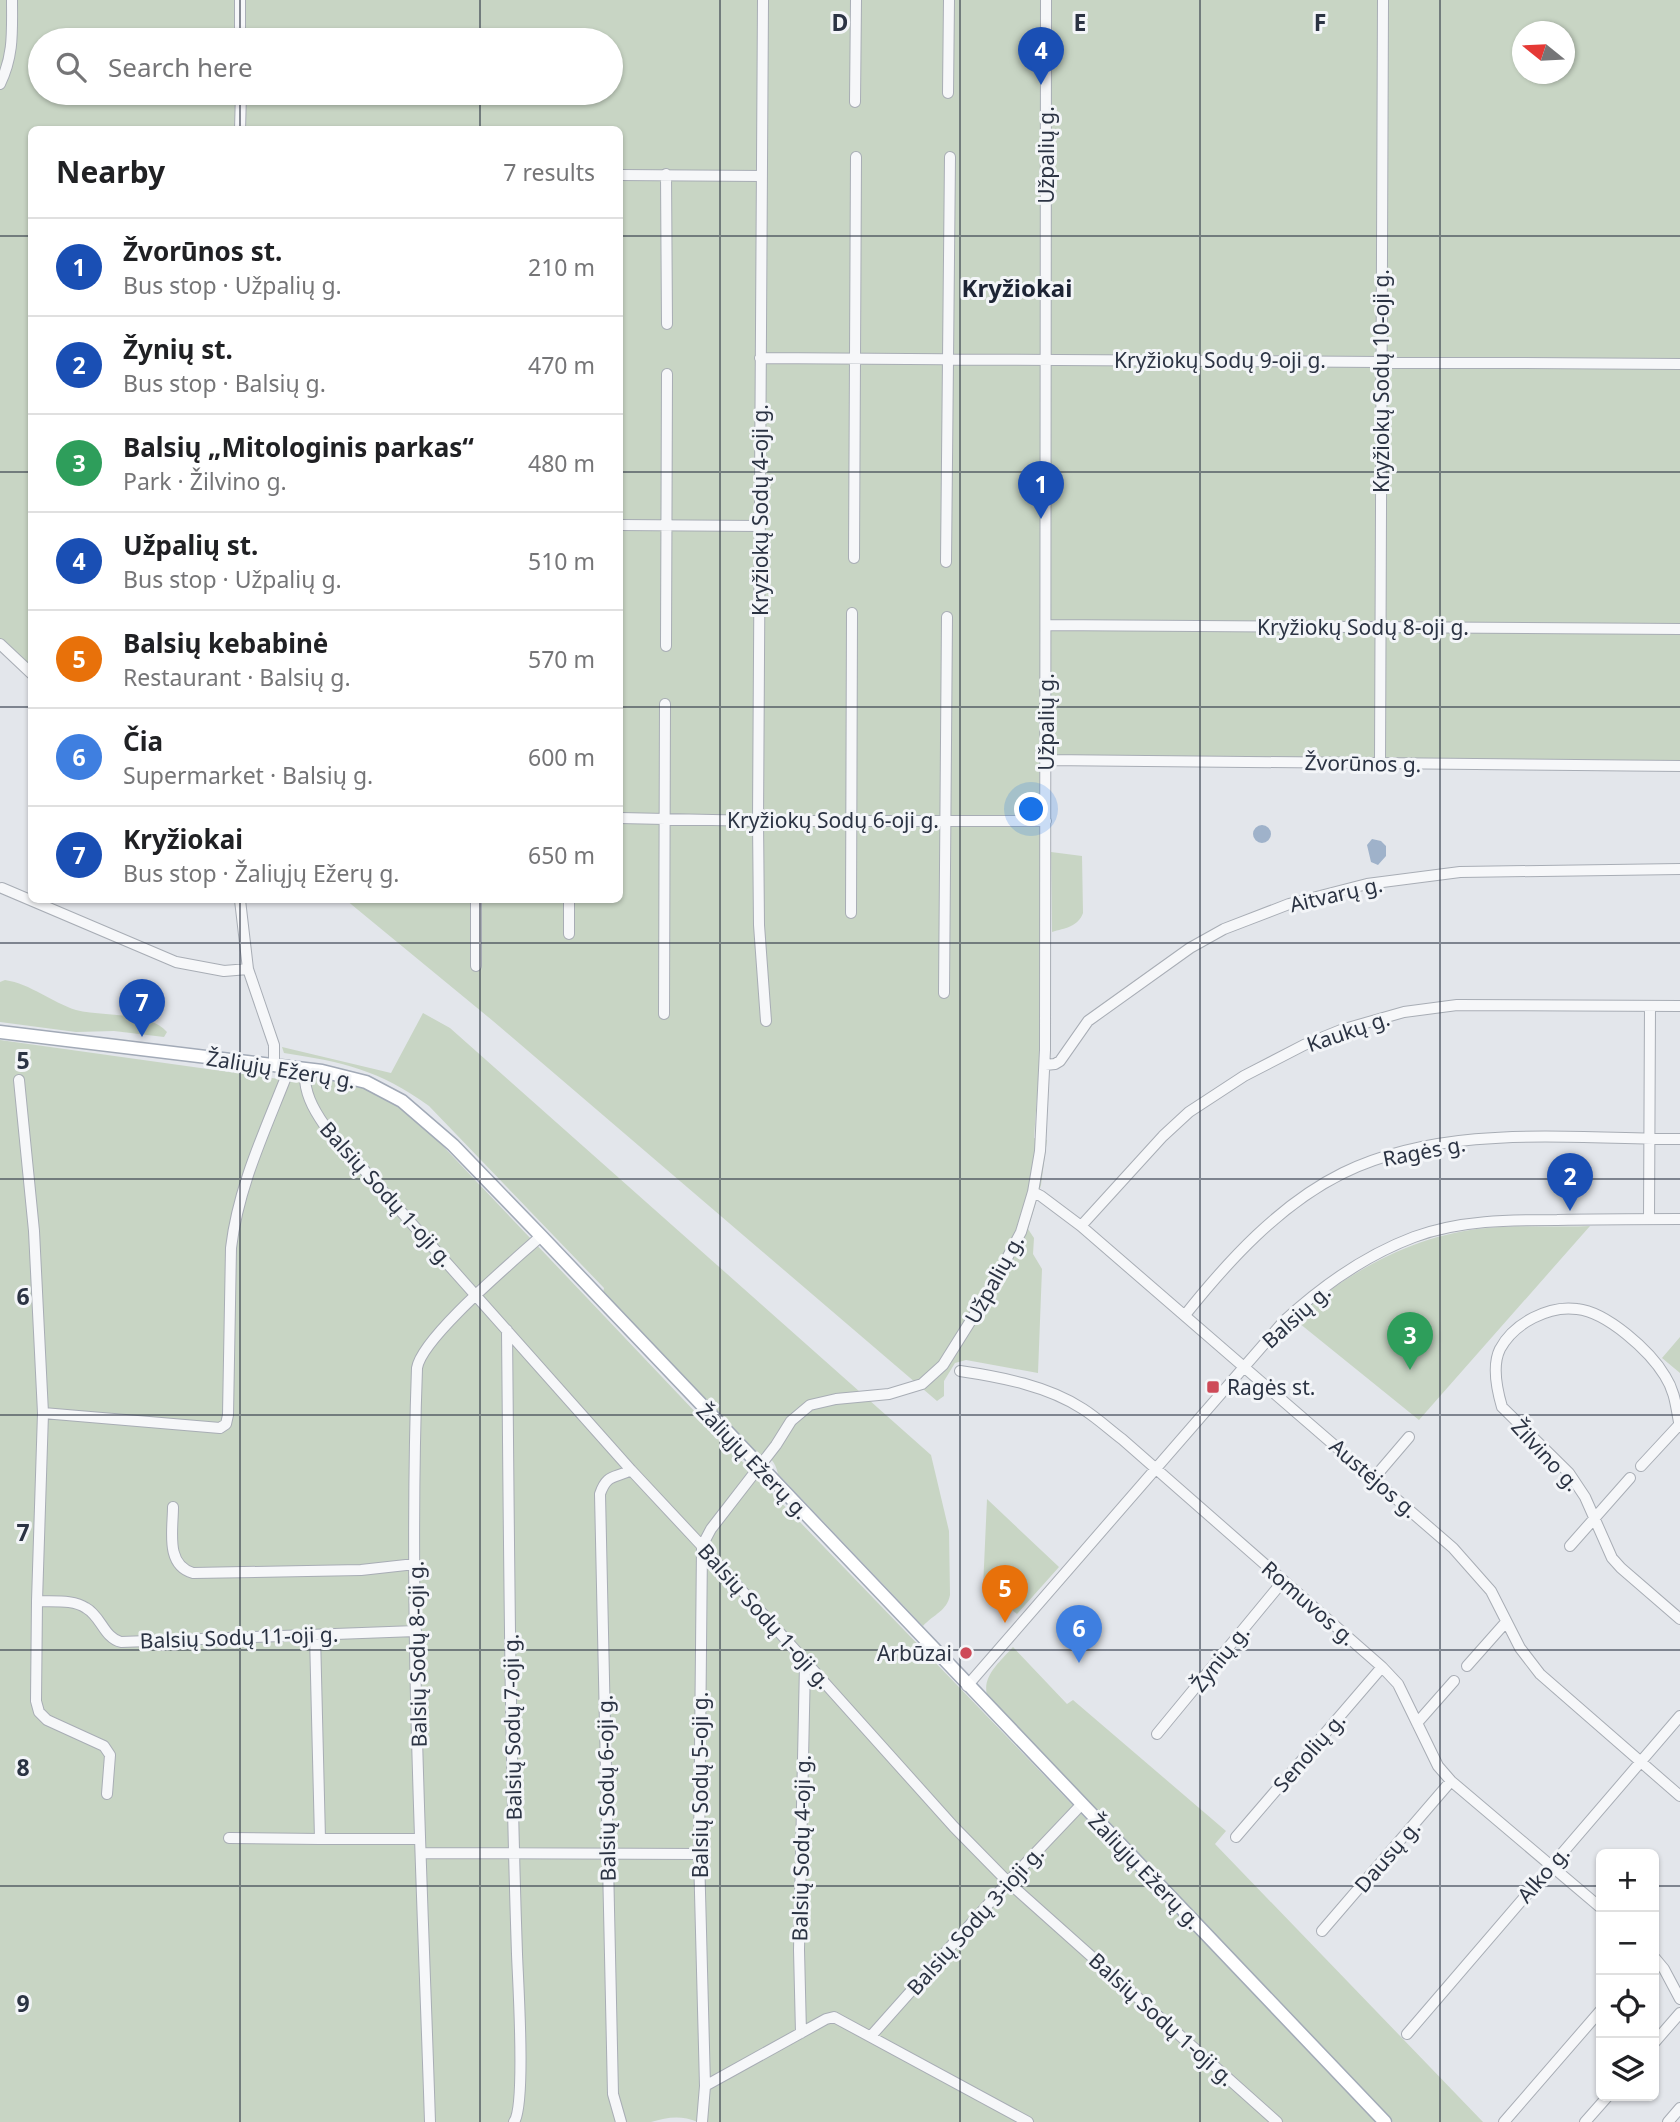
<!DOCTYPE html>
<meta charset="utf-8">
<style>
body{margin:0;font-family:"Noto Sans",sans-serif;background:#f6f6f6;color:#202124}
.controls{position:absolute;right:21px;bottom:21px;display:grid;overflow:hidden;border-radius:10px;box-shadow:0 2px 5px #0004}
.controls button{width:63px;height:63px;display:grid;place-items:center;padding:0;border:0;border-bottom:2px solid #e0e0e0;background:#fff;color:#202124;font:35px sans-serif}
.compass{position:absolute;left:1512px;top:21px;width:63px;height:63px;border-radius:50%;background:#fff;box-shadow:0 2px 5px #0004;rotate:288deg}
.you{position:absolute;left:1032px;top:810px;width:24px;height:24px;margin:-18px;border:5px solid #fff;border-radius:50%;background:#1a73e8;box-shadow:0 0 0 10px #1a73e833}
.badge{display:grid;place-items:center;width:46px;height:46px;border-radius:50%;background:#1a73e8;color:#fff;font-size:23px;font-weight:700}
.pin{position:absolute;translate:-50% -58px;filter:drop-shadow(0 2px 4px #0008)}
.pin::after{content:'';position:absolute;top:37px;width:24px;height:21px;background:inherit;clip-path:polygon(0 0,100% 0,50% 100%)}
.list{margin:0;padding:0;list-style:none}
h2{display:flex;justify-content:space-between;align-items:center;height:91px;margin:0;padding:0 28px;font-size:30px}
h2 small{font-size:23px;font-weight:400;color:#757577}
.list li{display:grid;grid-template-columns:46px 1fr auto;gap:21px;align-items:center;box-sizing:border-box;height:98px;padding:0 28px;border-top:2px solid #e0e0e0}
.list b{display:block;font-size:26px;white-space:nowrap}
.list p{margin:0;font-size:23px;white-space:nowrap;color:#757577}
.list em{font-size:23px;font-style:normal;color:#757577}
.icon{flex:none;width:38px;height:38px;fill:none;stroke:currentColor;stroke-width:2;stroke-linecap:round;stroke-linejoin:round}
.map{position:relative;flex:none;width:1680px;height:2122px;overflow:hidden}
.search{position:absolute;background:#fff;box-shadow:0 2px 5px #0004;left:28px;top:28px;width:595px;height:77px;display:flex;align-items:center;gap:18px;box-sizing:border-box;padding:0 24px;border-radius:38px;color:#757577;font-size:26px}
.panel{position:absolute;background:#fff;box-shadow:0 2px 5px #0004;left:28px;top:126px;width:595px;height:777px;border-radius:10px}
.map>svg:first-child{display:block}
</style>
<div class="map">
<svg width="1680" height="2122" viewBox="0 0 1680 2122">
<rect width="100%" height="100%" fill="#e3e6eb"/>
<path fill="#c8d5c4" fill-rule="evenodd" d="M 0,0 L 1680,0 L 1680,763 L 1042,765 L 1040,1055 L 1034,1138 L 1047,1140 L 1041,1185 L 1028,1229 L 1034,1238 L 1033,1254 L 1042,1269 L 1038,1373 L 966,1360 L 955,1363 L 944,1381 L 944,1396 L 937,1401 L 493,1021 L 346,900 L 620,900 L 620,130 L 32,130 L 31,678 L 0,648 ZM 1522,32 L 1564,32 L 1564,74 L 1522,74 ZM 40,40 L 611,40 L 611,93 L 40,93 Z
M 1051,852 L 1082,856 L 1083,913 C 1078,927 1065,928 1052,932 Z
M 5,980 C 31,984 51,1002 76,1010 C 102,1017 149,1011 167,1032 L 164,1037 L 114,1031 L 76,1032 L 0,1022 L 0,982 Z
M 423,1013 L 450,1028 L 931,1455 L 949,1531 L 950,1595 C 947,1611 934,1614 923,1626 L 778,1474 C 774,1456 766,1456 752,1452 L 603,1293 L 604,1288 L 429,1106 C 379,1070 344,1062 284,1053 L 282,1047 L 391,1073 Z
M 0,1040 L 279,1079 L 302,1073 L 355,1083 L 390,1098 L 422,1124 L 772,1493 L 1378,2122 L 698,2122 C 681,2115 668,2117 651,2122 L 0,2122 Z
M 1590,1226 L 1419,1420 L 1294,1319 C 1347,1272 1415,1234 1487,1228 C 1521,1224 1556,1228 1590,1226 Z
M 1680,1337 L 1680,1373 L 1662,1358 Z
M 987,1499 L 1059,1567 L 1017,1614 L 983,1588 Z
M 1013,1647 L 1067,1704 L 1073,1700 L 1226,1831 L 1215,1844 L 1483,2122 L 1393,2122 L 988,1698 C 980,1677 1000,1662 1013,1647 Z"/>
<path fill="#9fb2ca" d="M1253 834a9 9 0 1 1 18 0a9 9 0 1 1-18 0Z
M 1372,839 L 1381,841 L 1386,846 L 1386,856 L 1378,865 L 1371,862 L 1367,845 Z"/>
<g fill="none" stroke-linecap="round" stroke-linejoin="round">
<g stroke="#a8adb5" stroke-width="12">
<path id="minor" d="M 240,0 L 240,40
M 763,0 L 758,821 L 759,925 L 766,1021
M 0,84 C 14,55 12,31 12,0
M 948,93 L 949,0
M 855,102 L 856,0
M 240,130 L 241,93
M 666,174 L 667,324
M 620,175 L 762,176
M 760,358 L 1680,364
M 620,525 L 760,526
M 854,558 L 856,157
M 946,562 L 950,157
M 1046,625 L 1680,629
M 0,644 L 32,674
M 666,646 L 667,374
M 1046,760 L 1680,766
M 1380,763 L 1383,0
M 620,818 L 758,821 L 1046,821
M 2,888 L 176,962 L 224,971 L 248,969
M 240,900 L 248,969 L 274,1045 L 274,1065
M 851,913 L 852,613
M 569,934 L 569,900
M 476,966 L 476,900
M 944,993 L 947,617
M 664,1014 L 665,704
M 1045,1065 L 1055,1064 L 1060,1061 L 1088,1021 L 1190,948 L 1224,929 L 1289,904 L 1367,884 L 1460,872 L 1680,869
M 305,1069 C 303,1091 313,1109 325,1126 L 631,1470 L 702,1546 L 954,1827 L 1008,1882 L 1277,2122
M 19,1080 L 34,1231 L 43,1413 L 37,1601 C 53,1602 73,1599 86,1608 C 101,1616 104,1638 121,1642 L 416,1631
M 1033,1192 L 1041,1196 L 1081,1226 L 1453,1548 L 1491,1591 L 1520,1648 L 1540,1674 L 1680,1796
M 1649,1219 L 1650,1006
M 1081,1226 L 1163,1136 L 1189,1112 L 1244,1076 L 1304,1045 L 1341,1030 L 1404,1012 L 1457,1005 L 1680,1006
M 1185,1315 C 1228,1261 1280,1204 1343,1173 C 1446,1123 1569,1139 1680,1139
M 507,1330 C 509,1538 510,1746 517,1954 C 518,1982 526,2105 514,2122
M 960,1371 C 1001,1377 1048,1386 1083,1409 C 1097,1418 1109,1429 1122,1439 L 1382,1667 L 1398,1684 L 1438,1766 L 1451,1781 L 1601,1908
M 43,1413 L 220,1428 L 226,1424 L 228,1415 L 231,1248 C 238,1188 264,1133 286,1077 L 287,1067
M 1680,1427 C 1676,1409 1676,1393 1665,1376 C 1650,1351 1607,1312 1577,1309 C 1549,1305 1514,1323 1500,1349 C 1492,1365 1497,1390 1502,1407 L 1569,1473 L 1585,1497 L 1612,1558 L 1621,1568 L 1680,1619
M 1641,1466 L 1679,1425
M 1374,1478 L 1409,1437
M 173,1507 C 173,1530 165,1565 193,1573 L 361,1570 L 415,1564
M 1570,1546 L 1630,1478
M 37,1601 L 36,1701 L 39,1712 L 47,1720 L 104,1746 L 110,1755 L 107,1794
M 315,1635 L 320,1839 L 420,1839
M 1467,1666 L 1506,1622
M 967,1686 L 1284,1321 C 1322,1286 1366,1255 1414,1237 C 1460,1220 1509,1220 1557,1220 C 1598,1219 1639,1219 1680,1219
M 1417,1723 L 1454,1681
M 1157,1734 L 1283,1581
M 1236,1837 L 1382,1667
M 229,1838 L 320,1839
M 421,1853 L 699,1854
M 1322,1931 L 1451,1781
M 1654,1957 L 1664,1969 L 1680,1999
M 801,2033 L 799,1950 L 805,1664
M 1407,2034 L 1680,1716
M 871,2036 L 1008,1882 L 1081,1805
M 1654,2043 L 1680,2013
M 705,2086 L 826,2019 L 834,2017 L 1028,2122
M 430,2122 C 422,1871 408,1619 417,1368 C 422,1337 515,1260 541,1236
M 621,2122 L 613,2094 L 600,1494 C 607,1473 615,1479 631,1470
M 702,2122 L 705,2086 L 699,1854 L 702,1546 L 711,1529 L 776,1445 L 791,1421 L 810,1405 L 836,1399 L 889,1394 L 922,1384 L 943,1365 L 990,1290 L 1021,1232 L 1033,1192 L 1040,1151 L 1045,1050 L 1046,0
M 1504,2122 L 1601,2010
M 1585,2122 L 1608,2096
M 1668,2122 L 1680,2108"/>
</g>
<g stroke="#a2aab7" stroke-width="15">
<path id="major" d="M 0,1032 L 322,1071 L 366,1082 L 402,1101 L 453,1145 L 541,1236 L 1385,2122"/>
</g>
<use href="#minor" stroke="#f6f7f9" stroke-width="10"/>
<use href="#major" stroke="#fff" stroke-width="12"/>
</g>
<path fill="none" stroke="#2b3343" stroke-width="2" stroke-opacity="0.55" d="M 240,0 L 240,40M 480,0 L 480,40M 720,0 L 720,2122M 960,0 L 960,2122M 1200,0 L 1200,2122M 1440,0 L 1440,2122M 240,93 L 240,130M 480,93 L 480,130M 0,236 L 32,236M 620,236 L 1680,236M 0,472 L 32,472M 620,472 L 1680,472M 0,707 L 32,707M 620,707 L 1680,707M 240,900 L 240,2122M 480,900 L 480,2122M 0,943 L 1680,943M 0,1179 L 1680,1179M 0,1415 L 1680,1415M 0,1650 L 1680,1650M 0,1886 L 1601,1886M 1654,1886 L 1680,1886"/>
<g fill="#ce4a58" stroke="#f3f5f8" stroke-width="2.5">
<rect x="1206" y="1380" width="14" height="14" rx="3.5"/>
<circle cx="966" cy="1653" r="7"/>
</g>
<g text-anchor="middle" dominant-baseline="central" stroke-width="6" stroke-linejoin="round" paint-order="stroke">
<g font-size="21" fill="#2b3343" stroke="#f3f5f8">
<text transform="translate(1046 155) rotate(-90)">Užpalių g.</text>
<text x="1220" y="360">Kryžiokų Sodų 9-oji g.</text>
<text transform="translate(1381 381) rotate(-90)">Kryžiokų Sodų 10-oji g.</text>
<text transform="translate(760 510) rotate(-90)">Kryžiokų Sodų 4-oji g.</text>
<text x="1363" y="627">Kryžiokų Sodų 8-oji g.</text>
<text transform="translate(1046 722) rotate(-90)">Užpalių g.</text>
<text transform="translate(1363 763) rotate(1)">Žvorūnos g.</text>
<text x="833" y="820">Kryžiokų Sodų 6-oji g.</text>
<text transform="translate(1336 894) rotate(-13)">Aitvarų g.</text>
<text transform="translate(1348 1031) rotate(-19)">Kaukų g.</text>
<text transform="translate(281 1069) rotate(9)">Žaliųjų Ežerų g.</text>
<text transform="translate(1424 1151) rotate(-11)">Ragės g.</text>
<text transform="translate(387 1194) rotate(48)">Balsių Sodų 1-oji g.</text>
<text transform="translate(994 1279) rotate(-61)">Užpalių g.</text>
<text transform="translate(1296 1316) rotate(-42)">Balsių g.</text>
<text transform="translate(1546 1455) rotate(47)">Žilvino g.</text>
<text transform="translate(753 1461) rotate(46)">Žaliųjų Ežerų g.</text>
<text transform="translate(1374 1478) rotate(41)">Austėjos g.</text>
<text transform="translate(1309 1603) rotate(41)">Romuvos g.</text>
<text transform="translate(765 1616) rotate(48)">Balsių Sodų 1-oji g.</text>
<text transform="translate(239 1637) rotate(-2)">Balsių Sodų 11-oji g.</text>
<text transform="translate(417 1654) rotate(-91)">Balsių Sodų 8-oji g.</text>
<text transform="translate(1220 1658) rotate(-51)">Žynių g.</text>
<text transform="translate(512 1727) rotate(-91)">Balsių Sodų 7-oji g.</text>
<text transform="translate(1309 1752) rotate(-49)">Senolių g.</text>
<text transform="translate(700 1785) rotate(-90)">Balsių Sodų 5-oji g.</text>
<text transform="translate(606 1788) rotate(-91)">Balsių Sodų 6-oji g.</text>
<text transform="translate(801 1848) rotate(-89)">Balsių Sodų 4-oji g.</text>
<text transform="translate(1387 1856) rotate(-49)">Dausų g.</text>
<text transform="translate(1145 1871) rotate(46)">Žaliųjų Ežerų g.</text>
<text transform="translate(1543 1874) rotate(-49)">Alko g.</text>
<text transform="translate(975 1920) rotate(-48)">Balsių Sodų 3-ioji g.</text>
<text transform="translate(1162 2019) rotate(42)">Balsių Sodų 1-oji g.</text>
</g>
<g font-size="21" fill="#2b3343" stroke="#f3f5f8" text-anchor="start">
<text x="1227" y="1387">Ragės st.</text>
<text x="952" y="1653" text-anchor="end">Arbūzai</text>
</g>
<g font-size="24" font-weight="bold" fill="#1d2434" stroke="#f3f5f8">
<text x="1017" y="287">Kryžiokai</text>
</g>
</g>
<g font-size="23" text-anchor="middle" font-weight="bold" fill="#2b3343" stroke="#f3f5f8" stroke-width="6" stroke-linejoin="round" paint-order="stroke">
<text x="840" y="31">D</text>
<text x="1080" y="31">E</text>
<text x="1320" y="31">F</text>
<text x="23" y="1069">5</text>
<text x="23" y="1305">6</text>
<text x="23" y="1541">7</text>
<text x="23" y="1776">8</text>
<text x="23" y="2012">9</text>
</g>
</svg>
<div class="controls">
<button>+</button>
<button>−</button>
<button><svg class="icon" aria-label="locate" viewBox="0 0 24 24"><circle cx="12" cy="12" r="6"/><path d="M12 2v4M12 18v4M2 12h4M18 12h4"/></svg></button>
<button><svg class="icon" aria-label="layers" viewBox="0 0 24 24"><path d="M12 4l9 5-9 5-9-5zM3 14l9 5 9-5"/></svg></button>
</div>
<svg class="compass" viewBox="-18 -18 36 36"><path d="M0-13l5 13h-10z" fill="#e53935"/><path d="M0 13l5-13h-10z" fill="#757577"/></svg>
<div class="you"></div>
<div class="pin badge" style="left:1041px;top:519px;background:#1a4fb4">1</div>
<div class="pin badge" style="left:1570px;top:1211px;background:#1a4fb4">2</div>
<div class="pin badge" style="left:1410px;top:1370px;background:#2e9e5b">3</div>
<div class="pin badge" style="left:1041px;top:85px;background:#1a4fb4">4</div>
<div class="pin badge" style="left:1005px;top:1623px;background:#e8710a">5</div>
<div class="pin badge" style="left:1079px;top:1663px;background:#3f7fe0">6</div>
<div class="pin badge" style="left:142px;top:1037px;background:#1a4fb4">7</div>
<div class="search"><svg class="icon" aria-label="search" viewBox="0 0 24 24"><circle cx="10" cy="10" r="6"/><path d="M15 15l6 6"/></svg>Search here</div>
<section class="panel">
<h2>Nearby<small>7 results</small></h2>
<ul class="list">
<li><span class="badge" style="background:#1a4fb4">1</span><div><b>Žvorūnos st.</b><p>Bus stop · Užpalių g.</p></div><em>210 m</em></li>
<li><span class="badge" style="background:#1a4fb4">2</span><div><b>Žynių st.</b><p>Bus stop · Balsių g.</p></div><em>470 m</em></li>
<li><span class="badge" style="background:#2e9e5b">3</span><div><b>Balsių „Mitologinis parkas“</b><p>Park · Žilvino g.</p></div><em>480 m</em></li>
<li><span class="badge" style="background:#1a4fb4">4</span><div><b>Užpalių st.</b><p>Bus stop · Užpalių g.</p></div><em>510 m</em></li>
<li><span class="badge" style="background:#e8710a">5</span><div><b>Balsių kebabinė</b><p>Restaurant · Balsių g.</p></div><em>570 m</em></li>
<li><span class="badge" style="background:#3f7fe0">6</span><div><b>Čia</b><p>Supermarket · Balsių g.</p></div><em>600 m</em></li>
<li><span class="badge" style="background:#1a4fb4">7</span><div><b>Kryžiokai</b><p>Bus stop · Žaliųjų Ežerų g.</p></div><em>650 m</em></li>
</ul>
</section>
</div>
